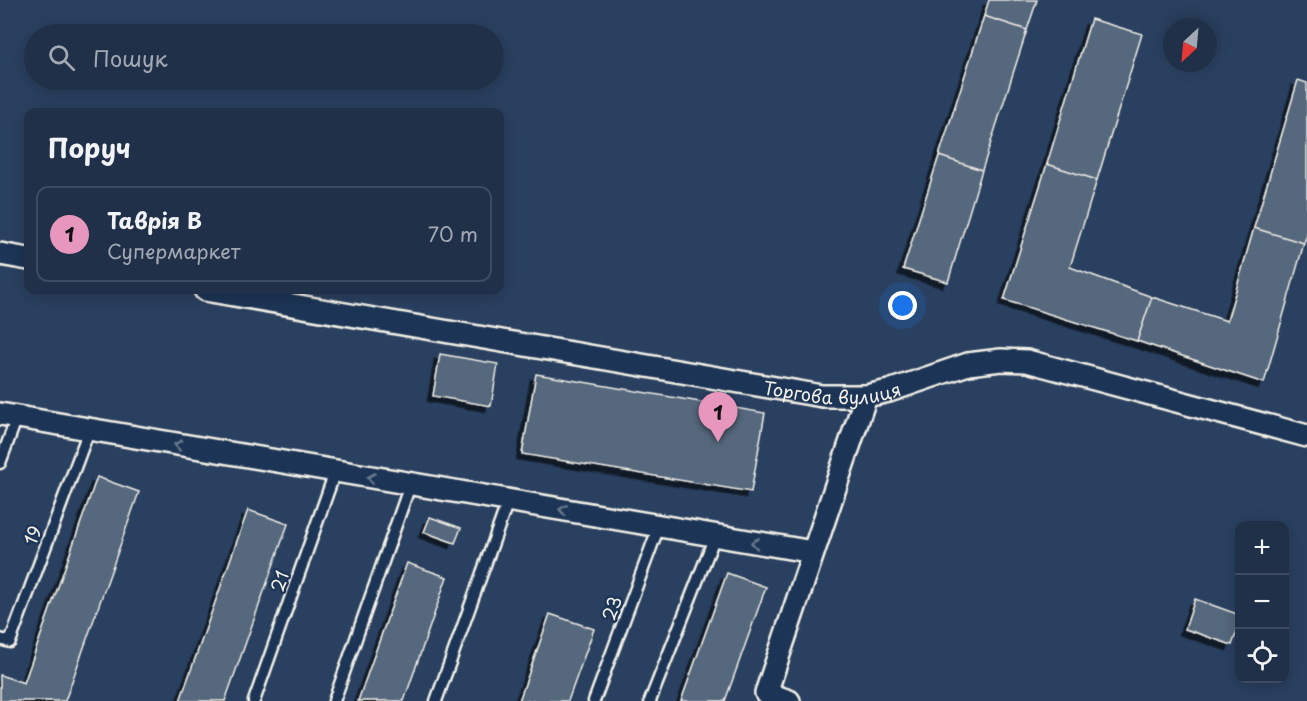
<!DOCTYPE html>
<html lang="uk">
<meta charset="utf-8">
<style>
body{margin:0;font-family:"Playpen Sans",sans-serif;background:#28384f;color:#f1f3f6}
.controls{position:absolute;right:18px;bottom:18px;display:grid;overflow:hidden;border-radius:12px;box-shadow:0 3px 15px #0003}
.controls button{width:54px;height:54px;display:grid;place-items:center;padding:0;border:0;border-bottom:2px solid #3d4b60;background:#203048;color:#f1f3f6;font:30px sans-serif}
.compass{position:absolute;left:1163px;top:18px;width:54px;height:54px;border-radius:50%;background:#203048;box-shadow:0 3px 15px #0003;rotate:206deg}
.you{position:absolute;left:903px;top:306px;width:21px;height:21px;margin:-15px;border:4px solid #fff;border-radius:50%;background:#1a73e8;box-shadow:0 0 0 9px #1a73e833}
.badge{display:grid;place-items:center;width:39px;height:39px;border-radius:50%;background:#e797bd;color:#111;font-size:20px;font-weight:700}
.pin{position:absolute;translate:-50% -50px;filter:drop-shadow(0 2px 3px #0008)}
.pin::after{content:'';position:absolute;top:32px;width:21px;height:18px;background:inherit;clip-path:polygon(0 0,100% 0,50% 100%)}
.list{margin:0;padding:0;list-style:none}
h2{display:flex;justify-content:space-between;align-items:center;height:78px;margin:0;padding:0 24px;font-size:26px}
h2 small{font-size:20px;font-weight:400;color:#a2a9b4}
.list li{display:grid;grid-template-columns:39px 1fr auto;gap:18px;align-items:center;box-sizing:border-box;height:96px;margin:0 12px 12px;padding:0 12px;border:2px solid #3d4b60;border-radius:12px}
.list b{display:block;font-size:22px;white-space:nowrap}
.list p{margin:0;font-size:20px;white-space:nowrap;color:#a2a9b4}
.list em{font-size:20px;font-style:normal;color:#a2a9b4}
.icon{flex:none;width:33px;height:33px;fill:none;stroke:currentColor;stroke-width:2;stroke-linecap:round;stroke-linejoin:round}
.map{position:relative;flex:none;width:1307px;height:701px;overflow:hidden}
.search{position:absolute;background:#203048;box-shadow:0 3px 15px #0003;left:24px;top:24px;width:480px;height:66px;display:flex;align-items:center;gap:15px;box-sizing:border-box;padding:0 21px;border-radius:33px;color:#a2a9b4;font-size:22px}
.panel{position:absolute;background:#203048;box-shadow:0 3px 15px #0003;left:24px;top:108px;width:480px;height:186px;border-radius:12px}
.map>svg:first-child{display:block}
</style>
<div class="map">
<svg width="1307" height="701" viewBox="0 0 1307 701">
<defs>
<filter id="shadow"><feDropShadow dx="-5.5" dy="5.5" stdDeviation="0" flood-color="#0009"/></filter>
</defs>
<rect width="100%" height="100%" fill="#2a4060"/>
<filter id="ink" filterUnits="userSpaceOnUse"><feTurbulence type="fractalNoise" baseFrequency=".0167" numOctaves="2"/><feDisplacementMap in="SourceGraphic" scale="12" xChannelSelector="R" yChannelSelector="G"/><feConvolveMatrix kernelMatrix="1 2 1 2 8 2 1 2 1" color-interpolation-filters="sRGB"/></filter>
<g filter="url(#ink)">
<path fill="#56677d" stroke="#f4f1e8" stroke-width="1.5" filter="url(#shadow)" d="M 989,0 L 1037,0 L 1027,30 L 984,16 Z
M 984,16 L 1027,30 L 982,170 L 939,156 Z
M 1091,19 L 1142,34 L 1097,180 L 1047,164 Z
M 1298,80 L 1307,83 L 1307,235 L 1304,243 L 1254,228 Z
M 939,156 L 982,170 L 948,282 L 903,269 Z
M 1047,164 L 1097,180 L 1070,267 L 1152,297 L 1137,341 L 1004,300 Z
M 1254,228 L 1304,243 L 1264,383 L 1137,341 L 1152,297 L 1227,321 Z
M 440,354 L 498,364 L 491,406 L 433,396 Z
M 536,374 L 765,413 L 751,492 L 522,454 Z
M 97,477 L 139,492 L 65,701 L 0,701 L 0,675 L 24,683 Z
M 248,510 L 288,524 L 225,701 L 180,701 Z
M 430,517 L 461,528 L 455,543 L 424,532 Z
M 407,563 L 447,577 L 404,701 L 358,701 Z
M 727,573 L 766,587 L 725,701 L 681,701 Z
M 1195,599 L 1240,615 L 1240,623 L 1232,645 L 1185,629 Z
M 550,614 L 594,629 L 568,701 L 519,701 Z"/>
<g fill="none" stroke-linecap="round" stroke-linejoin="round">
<g stroke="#f4f1e8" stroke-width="15">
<path id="lane" d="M 0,463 L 17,417
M 0,639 L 10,642 L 89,430
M 254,701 L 335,472
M 334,701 L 410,485
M 436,701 L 508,501
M 594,701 L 659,526
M 650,701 L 715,536"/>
</g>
<g stroke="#f4f1e8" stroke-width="26">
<g id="street">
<path d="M 0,254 L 28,259"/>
<path id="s1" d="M 205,290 L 822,396 L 866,396 L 889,391 L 968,364 L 1001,360 L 1027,361 L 1307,436"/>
<path d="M 0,414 L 813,552"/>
<path d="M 789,701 L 766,693 L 866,396"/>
</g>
</g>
<use href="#lane" stroke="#1d3557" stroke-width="10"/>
<use href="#street" stroke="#1d3557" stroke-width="21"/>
</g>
<defs><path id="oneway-chevron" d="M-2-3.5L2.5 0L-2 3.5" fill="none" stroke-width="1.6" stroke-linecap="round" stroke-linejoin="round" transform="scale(1.5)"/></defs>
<g stroke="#68778a">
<use href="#oneway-chevron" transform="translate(178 445) rotate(-170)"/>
<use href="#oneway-chevron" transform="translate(371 478) rotate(-170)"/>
<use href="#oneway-chevron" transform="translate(563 510) rotate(-171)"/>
<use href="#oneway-chevron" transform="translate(755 543) rotate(-171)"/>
</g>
</g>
<g text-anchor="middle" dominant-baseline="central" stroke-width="5" stroke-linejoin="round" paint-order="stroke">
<g font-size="18" fill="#f4f1e8" stroke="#1d3557">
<text stroke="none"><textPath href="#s1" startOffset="636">Торгова вулиця</textPath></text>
<text transform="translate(32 535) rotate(-70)">19</text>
<text transform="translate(279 581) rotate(-71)">21</text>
<text transform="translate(611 608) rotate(-70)">23</text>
</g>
</g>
</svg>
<div class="controls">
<button>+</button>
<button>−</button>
<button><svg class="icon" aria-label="locate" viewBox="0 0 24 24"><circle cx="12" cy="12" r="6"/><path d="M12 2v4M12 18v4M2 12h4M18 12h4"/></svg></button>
</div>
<svg class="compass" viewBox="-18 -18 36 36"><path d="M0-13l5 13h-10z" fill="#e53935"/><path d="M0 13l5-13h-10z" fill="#a2a9b4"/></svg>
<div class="you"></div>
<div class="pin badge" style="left:718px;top:442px">1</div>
<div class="search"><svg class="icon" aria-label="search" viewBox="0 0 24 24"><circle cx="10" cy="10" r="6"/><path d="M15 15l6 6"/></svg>Пошук</div>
<section class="panel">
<h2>Поруч<small></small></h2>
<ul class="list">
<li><span class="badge">1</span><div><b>Таврія В</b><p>Супермаркет</p></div><em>70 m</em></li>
</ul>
</section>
</div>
